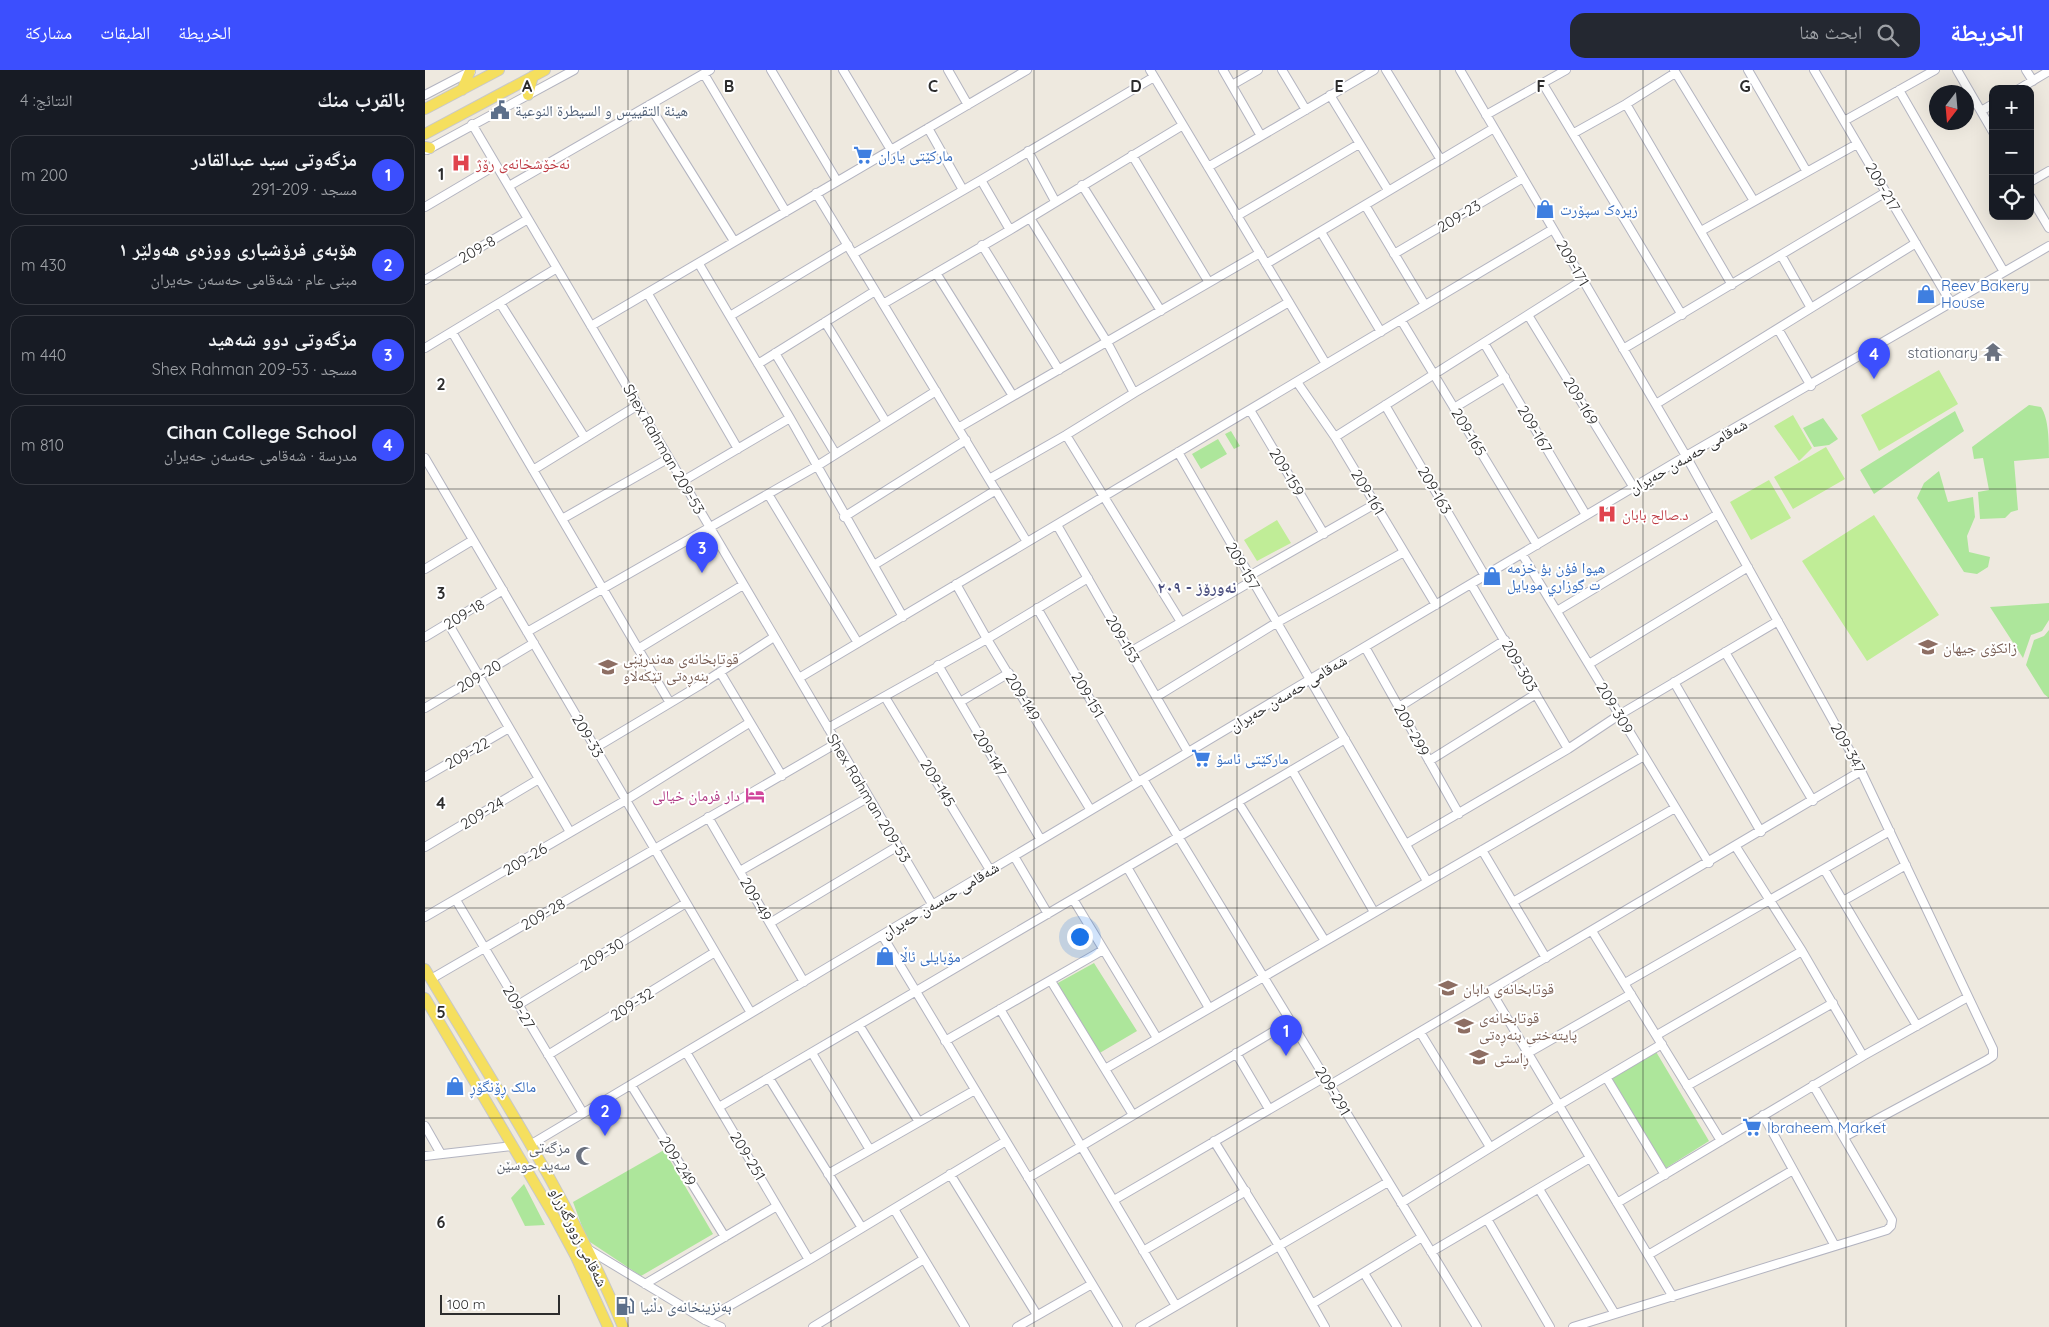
<!DOCTYPE html>
<html lang="ar">
<meta charset="utf-8">
<style>
body{margin:0;font-family:Quicksand,"Noto Naskh Arabic",sans-serif;background:#242831;color:#f1f3f6;direction:rtl}
.controls{position:absolute;right:15px;top:15px;display:grid;overflow:hidden;border-radius:10px;box-shadow:0 5px 20px #0002}
.controls button{width:45px;height:45px;display:grid;place-items:center;padding:0;border:0;border-bottom:1px solid #363941;background:#171b24;color:#f1f3f6;font:25px sans-serif}
.compass{position:absolute;left:1504px;top:15px;width:45px;height:45px;border-radius:50%;background:#171b24;box-shadow:0 5px 20px #0002;rotate:196deg}
.scale{position:absolute;left:15px;bottom:12px;width:120px;box-sizing:border-box;padding-left:5px;border:2px solid #2d2d2d;border-top:0;font-size:14px;line-height:18px;white-space:nowrap;color:#2d2d2d;-webkit-text-stroke:4px #fff;paint-order:stroke}
.you{position:absolute;left:654px;top:866px;width:18px;height:18px;margin:-12px;border:4px solid #fff;border-radius:50%;background:#1a73e8;box-shadow:0 0 0 8px #1a73e833}
.badge{display:grid;place-items:center;width:32px;height:32px;border-radius:50%;background:#3c4ffe;color:#fff;font-size:16px;font-weight:700}
.pin{position:absolute;translate:-50% -41px;filter:drop-shadow(0 1px 2px #0008)}
.pin::after{content:'';position:absolute;top:26px;width:18px;height:15px;background:inherit;clip-path:polygon(0 0,100% 0,50% 100%)}
.list{margin:0;padding:0;list-style:none}
h2{display:flex;justify-content:space-between;align-items:center;height:65px;margin:0;padding:0 20px;font-size:21px}
h2 small{font-size:16px;font-weight:400;color:#9ea1a6}
.list li{display:grid;grid-template-columns:32px 1fr auto;gap:15px;align-items:center;box-sizing:border-box;height:80px;margin:0 10px 10px;padding:0 10px;border:1px solid #363941;border-radius:15px}
.list b{display:block;font-size:19px;white-space:nowrap}
.list p{margin:0;font-size:16px;white-space:nowrap;color:#9ea1a6}
.list em{font-size:16px;font-style:normal;color:#9ea1a6}
.icon{flex:none;width:28px;height:28px;fill:none;stroke:currentColor;stroke-width:2;stroke-linecap:round;stroke-linejoin:round}
.map{position:relative;flex:none;width:1624px;height:1257px;overflow:hidden;direction:ltr}
header{display:flex;align-items:center;gap:30px;box-sizing:border-box;height:70px;padding:0 25px;background:#3c4ffe;color:#fff}
header strong{font-size:24px}
nav{display:flex;gap:28px;margin-inline-start:auto;font-size:18px}
.search{width:350px;height:45px;background:#242831;display:flex;align-items:center;gap:12px;box-sizing:border-box;padding:0 18px;border-radius:15px;color:#9ea1a6;font-size:19px}
main{display:flex}
aside{flex:1;background:#171b24}
.map>svg:first-child{display:block}
</style>
<header>
<strong>الخريطة</strong>
<div class="search"><svg class="icon" aria-label="search" viewBox="0 0 24 24"><circle cx="10" cy="10" r="6"/><path d="M15 15l6 6"/></svg>ابحث هنا</div>
<nav><a>الخريطة</a><a>الطبقات</a><a>مشاركة</a></nav>
</header>
<main>
<div class="map">
<svg width="1624" height="1257" viewBox="0 0 1624 1257">
<rect width="100%" height="100%" fill="#eee9df"/>
<path fill="#ade69b" d="M 1604,335 L 1616,337 C 1624,349 1624,373 1624,388 L 1589,391 L 1593,440 L 1586,442 L 1580,448 L 1555,449 L 1553,422 L 1564,420 L 1558,388 L 1549,389 L 1547,377 Z
M 1530,341 L 1539,361 L 1449,424 L 1435,400 Z
M 1398,348 L 1413,369 L 1404,375 L 1389,377 L 1378,358 Z
M 806,361 L 815,376 L 809,379 L 800,364 Z
M 793,369 L 802,384 L 776,399 L 767,384 Z
M 1514,401 L 1523,432 L 1548,427 L 1550,447 L 1542,466 L 1544,482 L 1565,487 L 1563,497 L 1552,504 L 1539,502 L 1492,428 L 1499,413 Z
M 1624,533 L 1624,550 L 1617,561 L 1606,565 L 1598,588 L 1565,537 Z
M 1624,560 L 1624,628 L 1619,624 L 1601,595 L 1609,570 L 1619,566 Z
M 669,893 L 712,961 L 673,984 L 631,914 Z
M 1230,980 L 1284,1071 L 1241,1098 L 1184,1008 Z
M 239,1080 L 288,1164 L 216,1206 L 162,1170 L 148,1132 Z
M 99,1114 L 120,1155 L 100,1156 L 86,1128 Z"/>
<path fill="#c0ed97" d="M 1514,300 L 1533,334 L 1454,381 L 1436,345 Z
M 1368,345 L 1387,378 L 1374,391 L 1349,356 Z
M 1401,377 L 1420,409 L 1368,439 L 1349,407 Z
M 1344,410 L 1366,448 L 1326,470 L 1305,432 Z
M 1449,445 L 1514,545 L 1442,591 L 1377,491 Z
M 852,450 L 866,473 L 832,491 L 819,470 Z"/>
<g fill="none" stroke-linecap="round" stroke-linejoin="round">
<g stroke="#b3b4c0" stroke-width="10">
<path id="minor" d="M 346,0 L 412,111
M 418,0 L 466,80
M 523,0 L 543,35
M 725,0 L 901,294
M 798,0 L 836,66
M 857,0 L 881,40
M 961,0 L 1016,90
M 1035,0 L 1261,386 L 1436,701 L 1568,979 L 1568,986 L 1562,990 L 1419,1067
M 1249,0 L 1329,131
M 1323,0 L 1382,102
M 1389,0 L 1526,233
M 1532,0 L 1568,62
M 1601,0 L 1608,11
M 279,4 L 361,142
M 1118,14 L 1257,245
M 807,15 L 833,0
M 1594,19 L 1624,1
M 1474,20 L 1579,202
M 0,25 L 46,1
M 905,25 L 963,120
M 1201,34 L 1307,215
M 224,35 L 309,171
M 1556,41 L 1568,34
M 1061,45 L 1141,0
M 1419,51 L 1510,0
M 47,54 L 507,834
M 503,58 L 538,120
M 1149,63 L 1201,34 L 1250,3
M 2,80 L 149,0
M 603,81 L 630,131
M 707,85 L 783,211
M 783,97 L 949,0
M 556,110 L 585,160
M 1605,112 L 1624,101
M 657,115 L 736,241
M 84,116 L 285,0
M 391,123 L 602,472
M 1605,126 L 1624,158
M 940,135 L 1000,235
M 0,137 L 71,95
M 812,146 L 934,74
M 605,148 L 682,272 L 709,323
M 1276,161 L 1432,74
M 896,162 L 956,262
M 557,175 L 634,300
M 428,184 L 556,110 L 729,7
M 969,184 L 1098,108
M 1356,185 L 1386,238
M 274,194 L 365,348 L 478,547
M 841,194 L 1069,58
M 511,203 L 588,326
M 0,210 L 103,149
M 223,224 L 313,379
M 75,233 L 160,368
M 458,234 L 585,160 L 758,55
M 1103,245 L 1209,418
M 305,246 L 423,175
M 976,250 L 1112,475
M 400,252 L 461,352
M 166,256 L 602,0
M 1353,259 L 1386,316
M 27,262 L 245,633
M 1059,273 L 1161,445
M 0,278 L 132,198
M 1198,279 L 1461,122
M 350,283 L 410,383
M 333,294 L 450,221
M 872,312 L 910,367 L 1011,535
M 1231,334 L 1491,173
M 960,335 L 1060,506
M 1029,338 L 1080,307
M 825,340 L 899,464
M 533,358 L 835,183
M 641,365 L 756,552
M 910,367 L 1158,210
M 753,382 L 1002,811
M 0,388 L 326,943
M 108,400 L 213,335
M 564,409 L 641,365 L 709,323 L 864,232
M 258,411 L 365,348
M 343,424 L 433,573
M 419,447 L 541,370
M 137,449 L 244,388
M 632,455 L 763,682
M 1097,484 L 1284,793
M 449,495 L 571,420
M 0,499 L 48,470
M 824,506 L 950,434
M 531,514 L 562,569 L 665,739
M 1046,514 L 1143,679
M 612,538 L 713,712
M 1132,541 L 1293,444
M 23,553 L 145,762
M 102,562 L 392,396 L 511,321
M 0,567 L 78,520
M 940,577 L 1034,744
M 213,579 L 318,515
M 705,582 L 827,511
M 1300,582 L 1388,731
M 1164,594 L 1323,497
M 513,595 L 616,770
M 295,602 L 357,706
M 374,608 L 1128,159
M 1249,612 L 1336,762
M 460,627 L 565,800
M 731,627 L 851,553 L 979,482
M 535,632 L 584,603
M 974,637 L 1080,570
M 0,638 L 109,573
M 403,658 L 562,569 L 663,508
M 170,678 L 275,615 L 349,567
M 1004,691 L 1111,624
M 867,700 L 949,842
M 0,707 L 84,658
M 718,709 L 1052,1257
M 813,732 L 900,871
M 283,747 L 379,912
M 981,774 L 1143,679 L 1194,645 L 1353,551
M 0,777 L 114,709
M 1311,777 L 1377,881 L 1438,986
M 1057,780 L 1121,888
M 589,786 L 623,844
M 702,797 L 784,938
M 1399,799 L 1492,956
M 315,801 L 444,727
M 648,829 L 732,968
M 31,830 L 158,1043
M 1418,831 L 1481,795
M 1088,832 L 1250,738
M 0,847 L 201,730 L 324,653
M 345,853 L 473,776
M 1167,861 L 1296,1071
M 457,865 L 693,1257
M 6,909 L 412,673
M 626,911 L 708,1045
M 1200,913 L 1465,761
M 1066,921 L 1248,1227
M 93,935 L 261,833
M 575,939 L 751,1236
M 434,955 L 494,1052
M 995,962 L 1065,1077
M 1232,965 L 1377,881
M 520,971 L 678,880
M 261,982 L 384,1190
M 387,983 L 445,1080
M 811,983 L 844,1039
M 1103,983 L 1206,924
M 123,985 L 290,882
M 680,999 L 1219,686
M 1181,1007 L 1240,1105
M 344,1008 L 437,1158
M 206,1015 L 300,1167
M 905,1015 L 1436,701
M 1262,1016 L 1408,933
M 294,1037 L 920,669
M 1338,1045 L 1410,1176
M 0,1056 L 16,1084
M 789,1071 L 854,1176 L 900,1257
M 105,1075 L 884,610 L 1261,386 L 1624,176
M 0,1086 L 88,1076
M 403,1104 L 550,1020
M 525,1104 L 612,1245
M 603,1108 L 866,951
M 1114,1119 L 1190,1244
M 689,1130 L 900,1007
M 976,1133 L 1134,1035 L 1237,974
M 1192,1133 L 1438,986 L 1543,927
M 469,1139 L 540,1257
M 1062,1149 L 1125,1257
M 161,1178 L 280,1250 L 296,1257
M 718,1181 L 821,1121
M 1006,1182 L 1165,1088
M 1223,1185 L 1368,1100
M 939,1203 L 972,1257
M 220,1214 L 352,1136
M 887,1234 L 997,1167
M 280,1250 L 384,1190 L 581,1071
M 388,1257 L 499,1189
M 592,1257 L 667,1214
M 715,1257 L 963,1112
M 1148,1257 L 1462,1160 L 1466,1156 L 1467,1150 L 1388,1015"/>
</g>
<g stroke="#c8c8c8" stroke-width="12">
<path id="major" d="M 37,20 L 45,1
M 103,25 L 108,6
M 0,39 L 74,0
M 0,64 L 120,0
M 0,77 L 5,78
M 0,899 C 69,1015 146,1131 198,1257
M 0,928 L 129,1146 L 151,1187 L 183,1257"/>
</g>
<use href="#minor" stroke="#fff" stroke-width="8"/>
<use href="#major" stroke="#f5df5e" stroke-width="10"/>
</g>
<path fill="none" stroke="#2d2d2d" stroke-width="1" stroke-opacity="0.55" d="M 203,0 L 203,1257M 406,0 L 406,1257M 609,0 L 609,1257M 812,0 L 812,1257M 1015,0 L 1015,1257M 1218,0 L 1218,1257M 1421,0 L 1421,1257M 0,210 L 1624,210M 0,419 L 1624,419M 0,628 L 1624,628M 0,838 L 1624,838M 0,1048 L 1624,1048"/>
<defs>
<g id="civic-bare" transform="scale(1.5)"><path d="M-.6-6.5H3V-4.5H.6V-3L4-1V1h2V6H-6V1h2V-1L-.6-3ZM-1.2 2.5V6h2.4V2.5Z" fill="#5c6f8a" stroke="#fff" stroke-width="2.5" paint-order="stroke"/></g>
<g id="supermarket-bare" transform="scale(1.5)"><path d="M-6-5.5h2.5l.6 2H6L4.5 2H-2.5L-4.4-4H-6ZM-1.5 3.2a1.3 1.3 0 1 0 .1 0ZM3 3.2a1.3 1.3 0 1 0 .1 0Z" fill="#3f7fe0" stroke="#fff" stroke-width="2.5" paint-order="stroke"/></g>
<g id="hospital-bare" transform="scale(1.5)"><path d="M-5-5h3v3.5h4V-5h3V5h-3V1.5h-4V5h-3Z" fill="#e0444e" stroke="#fff" stroke-width="2.5" paint-order="stroke"/></g>
<g id="shop-bare" transform="scale(1.5)"><path d="M-5-2.5h2.3a2.7 3.5 0 0 1 5.4 0H5L5.5 6h-11ZM-1.5-2.5h3a1.5 2.3 0 0 0-3 0Z" fill="#3f7fe0" stroke="#fff" stroke-width="2.5" paint-order="stroke"/></g>
<g id="temple-bare" transform="scale(1.5)"><path d="M0-6L5-2H3V0L6.5 2.5H4V6H1.5V3h-3V6H-4V2.5H-6.5L-3 0V-2H-5Z" fill="#6b7280" stroke="#fff" stroke-width="2.5" paint-order="stroke"/></g>
<g id="university-bare" transform="scale(1.5)"><path d="M0-5L7-2L0 1L-7-2ZM-4 1L0 2.5L4 1V4Q0 6-4 4Z" fill="#8d6e63" stroke="#fff" stroke-width="2.5" paint-order="stroke"/></g>
<g id="school-bare" transform="scale(1.5)"><path d="M0-5L7-2L0 1L-7-2ZM-4 1L0 2.5L4 1V4Q0 6-4 4Z" fill="#8d6e63" stroke="#fff" stroke-width="2.5" paint-order="stroke"/></g>
<g id="hotel-bare" transform="scale(1.5)"><path d="M-6-4.5h1.5V1H6V5H4.5V3h-9V5H-6ZM-4 0a1.8 1.8 0 1 1 3.6 0ZM.5 0V-2.5h3Q6-2.5 6 0Z" fill="#d1479c" stroke="#fff" stroke-width="2.5" paint-order="stroke"/></g>
<g id="mosque-bare" transform="scale(1.5)"><path d="M3.5-4.9A6 6 0 1 0 3.5 4.9A5 5 0 1 1 3.5-4.9Z" fill="#6b7280" stroke="#fff" stroke-width="2.5" paint-order="stroke"/></g>
<g id="fuel-bare" transform="scale(1.5)"><path d="M-5.5-6h7V0h2V4h1.3V-2.5L3-4.5l.8-.8L6-3V5H2.5V1h-1V6h-7ZM-4.2-4.7v3.2H.2V-4.7Z" fill="#5c6f8a" stroke="#fff" stroke-width="2.5" paint-order="stroke"/></g>
</defs>
<g fill-rule="evenodd">
<use href="#civic-bare" x="75" y="40"/>
<use href="#supermarket-bare" x="438" y="85"/>
<use href="#hospital-bare" x="36" y="93"/>
<use href="#shop-bare" x="1120" y="139"/>
<use href="#shop-bare" x="1501" y="224"/>
<use href="#temple-bare" x="1568" y="282"/>
<use href="#hospital-bare" x="1182" y="444"/>
<use href="#shop-bare" x="1067" y="506"/>
<use href="#university-bare" x="1503" y="577"/>
<use href="#school-bare" x="183" y="597"/>
<use href="#supermarket-bare" x="776" y="688"/>
<use href="#hotel-bare" x="330" y="725"/>
<use href="#shop-bare" x="460" y="886"/>
<use href="#school-bare" x="1023" y="918"/>
<use href="#school-bare" x="1039" y="956"/>
<use href="#school-bare" x="1054" y="987"/>
<use href="#shop-bare" x="30" y="1016"/>
<use href="#supermarket-bare" x="1327" y="1057"/>
<use href="#mosque-bare" x="160" y="1086"/>
<use href="#fuel-bare" x="200" y="1236"/>
</g>
<g text-anchor="middle" dominant-baseline="central" stroke-width="4" stroke-linejoin="round" paint-order="stroke">
<g font-size="15" fill="#4e5e75" stroke="#fff" text-anchor="start">
<text x="90" y="40">هيئة التقييس و السيطرة النوعية</text>
<text x="215" y="1236">بەنزینخانەی دڵنیا</text>
</g>
<g font-size="15" fill="#366cbe" stroke="#fff" text-anchor="start">
<text x="453" y="85">مارکێتی یاران</text>
<text x="1135" y="139">زیرەک سپۆرت</text>
<text x="1516" y="215">Reev Bakery<tspan x="1516" dy="17">House</tspan></text>
<text x="1082" y="497">هيوا فؤن بؤ خزمه<tspan x="1082" dy="17">ت گوزاري موبايل</tspan></text>
<text x="791" y="688">مارکێتی ئاسۆ</text>
<text x="475" y="886">مۆبایلی ئاڵا</text>
<text x="45" y="1016">مالک ڕۆنگۆڕ</text>
<text x="1342" y="1057">Ibraheem Market</text>
</g>
<g font-size="15" fill="#be3a42" stroke="#fff" text-anchor="start">
<text x="51" y="93">نەخۆشخانەی رۆژ</text>
<text x="1197" y="444">د.صالح بابان</text>
</g>
<g font-size="15" fill="#2d2d2d" stroke="#fff">
<text transform="translate(1458 117) rotate(60)">209-217</text>
<text transform="translate(1034 146) rotate(-31)">209-23</text>
<text transform="translate(52 179) rotate(-30)">209-8</text>
<text transform="translate(1148 193) rotate(60)">209-171</text>
<text transform="translate(1156 331) rotate(59)">209-169</text>
<text transform="translate(1110 359) rotate(59)">209-167</text>
<text transform="translate(1044 362) rotate(59)">209-165</text>
<text transform="translate(239 379) rotate(60)">Shex Rahman 209-53</text>
<text transform="translate(1263 386) rotate(-30)">شەقامی حەسەن حەیران</text>
<text transform="translate(862 402) rotate(59)">209-159</text>
<text transform="translate(1010 420) rotate(60)">209-163</text>
<text transform="translate(943 422) rotate(59)">209-161</text>
<text transform="translate(818 496) rotate(60)">209-157</text>
<text transform="translate(39 544) rotate(-31)">209-18</text>
<text transform="translate(698 569) rotate(60)">209-153</text>
<text transform="translate(1095 596) rotate(60)">209-303</text>
<text transform="translate(54 606) rotate(-31)">209-20</text>
<text transform="translate(863 623) rotate(-31)">شەقامی حەسەن حەیران</text>
<text transform="translate(663 625) rotate(60)">209-151</text>
<text transform="translate(598 627) rotate(59)">209-149</text>
<text transform="translate(1190 638) rotate(59)">209-309</text>
<text transform="translate(987 660) rotate(61)">209-299</text>
<text transform="translate(163 666) rotate(60)">209-33</text>
<text transform="translate(1423 678) rotate(61)">209-347</text>
<text transform="translate(42 683) rotate(-30)">209-22</text>
<text transform="translate(565 683) rotate(60)">209-147</text>
<text transform="translate(513 713) rotate(59)">209-145</text>
<text transform="translate(444 728) rotate(59)">Shex Rahman 209-53</text>
<text transform="translate(57 743) rotate(-31)">209-24</text>
<text transform="translate(100 789) rotate(-31)">209-26</text>
<text transform="translate(331 829) rotate(60)">209-49</text>
<text transform="translate(515 830) rotate(-31)">شەقامی حەسەن حەیران</text>
<text transform="translate(118 844) rotate(-30)">209-28</text>
<text transform="translate(177 884) rotate(-31)">209-30</text>
<text transform="translate(207 934) rotate(-32)">209-32</text>
<text transform="translate(94 937) rotate(59)">209-27</text>
<text transform="translate(908 1021) rotate(59)">209-291</text>
<text transform="translate(323 1086) rotate(59)">209-251</text>
<text transform="translate(253 1091) rotate(58)">209-249</text>
<text transform="translate(154 1167) rotate(63)">شەقامی زوورگەزراو</text>
</g>
<g font-size="15" fill="#5b616d" stroke="#fff" text-anchor="end">
<text x="1553" y="282">stationary</text>
<text x="145" y="1077">مزگەتی<tspan x="145" dy="17">سەید حوسێن</tspan></text>
</g>
<g font-size="15" fill="#785e54" stroke="#fff" text-anchor="start">
<text x="1518" y="577">زانکۆی جیھان</text>
<text x="198" y="588">قوتابخانەی هەندرێنی<tspan x="198" dy="17">بنەڕەتی تێکەڵاو</tspan></text>
<text x="1038" y="918">قوتابخانەی دابان</text>
<text x="1054" y="947">قوتابخانەی<tspan x="1054" dy="17">پایتەختی بنەڕەتی</tspan></text>
<text x="1069" y="987">ڕاستی</text>
</g>
<g font-size="15" fill="#b23c85" stroke="#fff" text-anchor="end">
<text x="315" y="725">دار فرمان خیالی</text>
</g>
<g font-size="16" font-weight="bold" fill="#4b5080" stroke="#fff">
<text x="772" y="517">نەورۆز - ٢٠٩</text>
</g>
</g>
<g font-size="16" text-anchor="middle" font-weight="bold" fill="#2d2d2d" stroke="#fff" stroke-width="4" stroke-linejoin="round" paint-order="stroke">
<text x="102" y="22">A</text>
<text x="304" y="22">B</text>
<text x="508" y="22">C</text>
<text x="711" y="22">D</text>
<text x="914" y="22">E</text>
<text x="1116" y="22">F</text>
<text x="1320" y="22">G</text>
<text x="16" y="110">1</text>
<text x="16" y="320">2</text>
<text x="16" y="529">3</text>
<text x="16" y="739">4</text>
<text x="16" y="948">5</text>
<text x="16" y="1158">6</text>
</g>
</svg>
<div class="controls">
<button>+</button>
<button>−</button>
<button><svg class="icon" aria-label="locate" viewBox="0 0 24 24"><circle cx="12" cy="12" r="6"/><path d="M12 2v4M12 18v4M2 12h4M18 12h4"/></svg></button>
</div>
<svg class="compass" viewBox="-18 -18 36 36"><path d="M0-13l5 13h-10z" fill="#e53935"/><path d="M0 13l5-13h-10z" fill="#9ea1a6"/></svg>
<div class="scale">100 m</div>
<div class="you"></div>
<div class="pin badge" style="left:861px;top:986px">1</div>
<div class="pin badge" style="left:180px;top:1066px">2</div>
<div class="pin badge" style="left:277px;top:503px">3</div>
<div class="pin badge" style="left:1449px;top:309px">4</div>
</div>
<aside>
<h2>بالقرب منك<small>النتائج: 4</small></h2>
<ul class="list">
<li><span class="badge">1</span><div><b>مزگەوتی سید عبدالقادر</b><p>مسجد · 209-291</p></div><em>200 m</em></li>
<li><span class="badge">2</span><div><b>هۆبەی فرۆشیاری ووزەی هەولێر ١</b><p>مبنى عام · شەقامی حەسەن حەیران</p></div><em>430 m</em></li>
<li><span class="badge">3</span><div><b>مزگەوتی دوو شەهید</b><p>مسجد · Shex Rahman 209-53</p></div><em>440 m</em></li>
<li><span class="badge">4</span><div><b>Cihan College School</b><p>مدرسة · شەقامی حەسەن حەیران</p></div><em>810 m</em></li>
</ul>
</aside>
</main>
